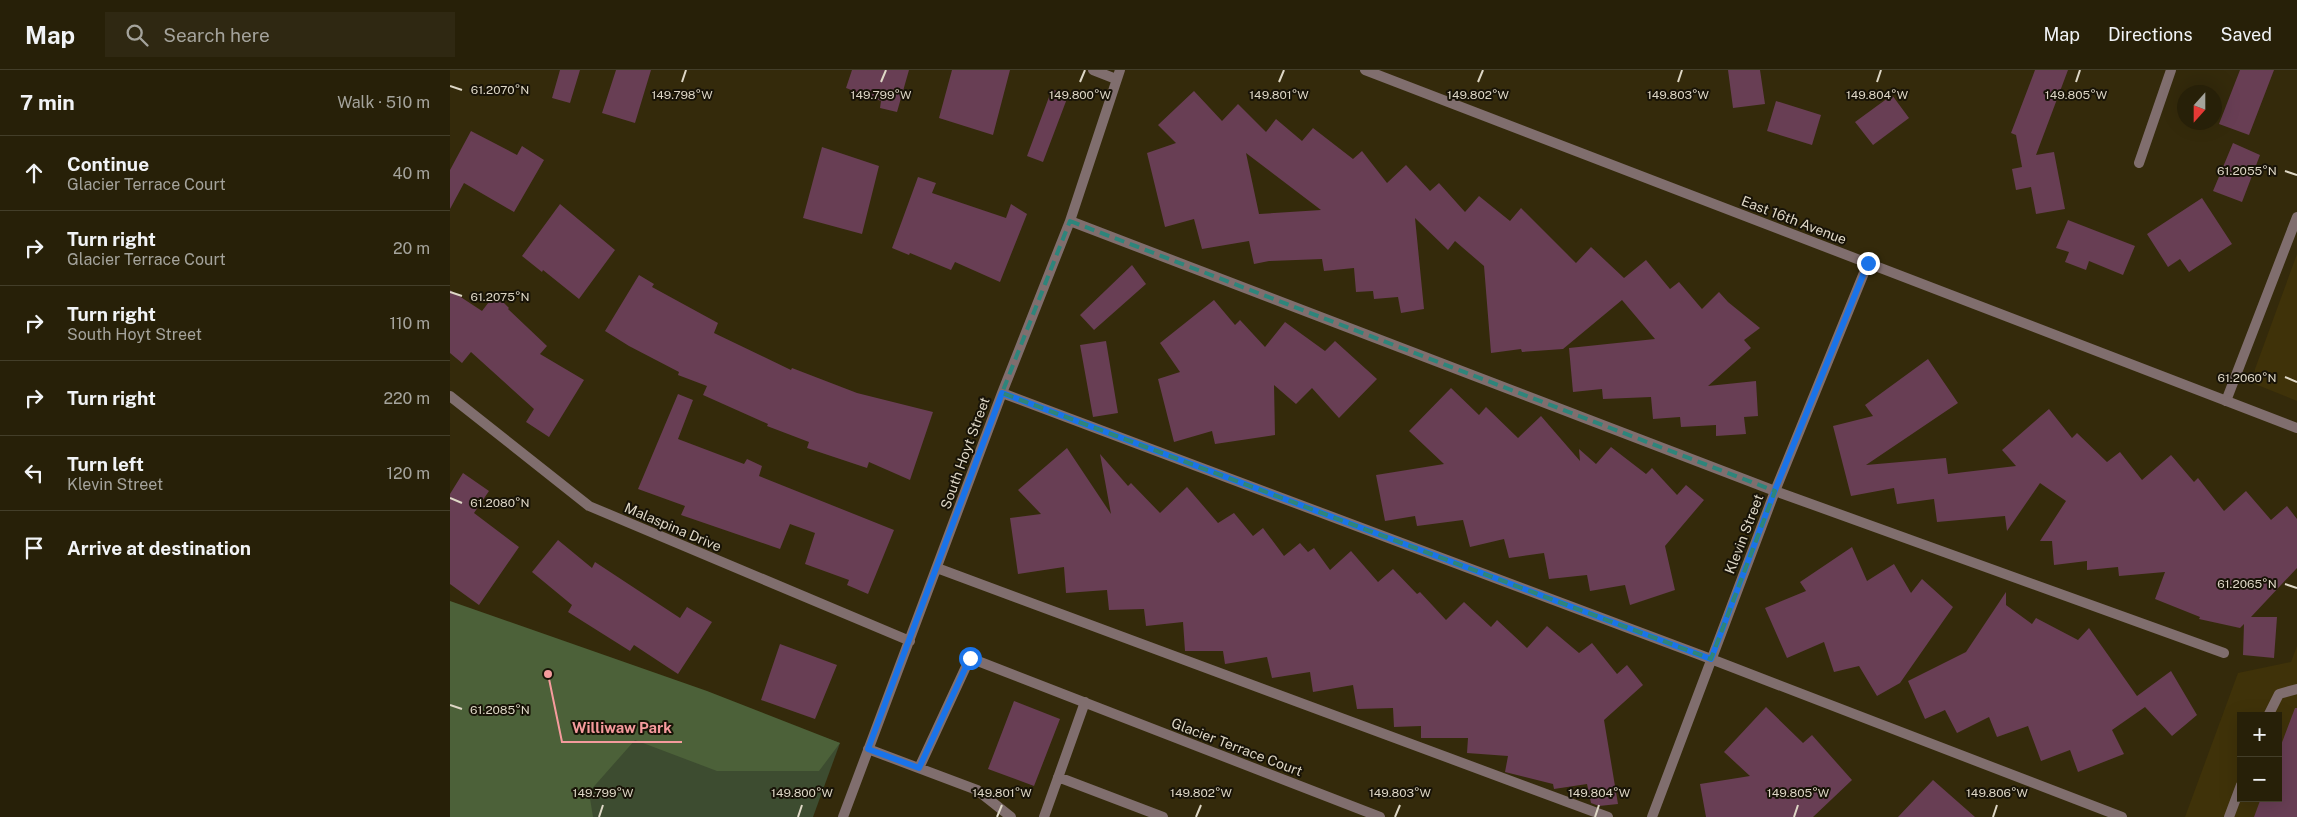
<!DOCTYPE html>
<meta charset="utf-8">
<style>
body{margin:0;font-family:"Public Sans",sans-serif;background:#2f2812;color:#f1f3f6}
.controls{position:absolute;right:15px;bottom:15px;display:grid;overflow:hidden;border-radius:0px;box-shadow:0 5px 20px #0002}
.controls button{width:45px;height:45px;display:grid;place-items:center;padding:0;border:0;border-bottom:1px solid #433e29;background:#272008;color:#f1f3f6;font:25px sans-serif}
.compass{position:absolute;left:1727px;top:15px;width:45px;height:45px;border-radius:50%;background:#272008;box-shadow:0 5px 20px #0002;rotate:201deg}
.stop{position:absolute;width:15px;height:15px;margin:-11px;border:4px solid #1a73e8;border-radius:50%;background:#fff}
.stop.end{background:#1a73e8;border-color:#fff;box-shadow:0 1px 5px #0008}
.list{margin:0;padding:0;list-style:none}
h2{display:flex;justify-content:space-between;align-items:center;height:65px;margin:0;padding:0 20px;font-size:21px}
h2 small{font-size:16px;font-weight:400;color:#a4a39c}
.list li{display:grid;grid-template-columns:32px 1fr auto;gap:15px;align-items:center;box-sizing:border-box;height:75px;padding:0 20px;border-top:1px solid #433e29}
.list b{display:block;font-size:19px;white-space:nowrap}
.list p{margin:0;font-size:16px;white-space:nowrap;color:#a4a39c}
.list em{font-size:16px;font-style:normal;color:#a4a39c}
.icon{flex:none;width:28px;height:28px;fill:none;stroke:currentColor;stroke-width:2;stroke-linecap:round;stroke-linejoin:round}
.map{position:relative;flex:none;width:1847px;height:747px;overflow:hidden}
header{display:flex;align-items:center;gap:30px;box-sizing:border-box;height:70px;padding:0 25px;background:#272008;border-bottom:1px solid #433e29}
header strong{font-size:24px}
nav{display:flex;gap:28px;margin-inline-start:auto;font-size:18px}
.search{width:350px;height:45px;background:#2f2812;display:flex;align-items:center;gap:12px;box-sizing:border-box;padding:0 18px;border-radius:0px;color:#a4a39c;font-size:19px}
main{display:flex}
aside{flex:1;background:#272008}
.map>svg:first-child{display:block}
</style>
<header>
<strong>Map</strong>
<div class="search"><svg class="icon" aria-label="search" viewBox="0 0 24 24"><circle cx="10" cy="10" r="6"/><path d="M15 15l6 6"/></svg>Search here</div>
<nav><a>Map</a><a>Directions</a><a>Saved</a></nav>
</header>
<main>
<aside>
<h2>7 min<small>Walk · 510 m</small></h2>
<ul class="list">
<li><svg class="icon" aria-label="ahead" viewBox="0 0 24 24"><path d="M12 20V5M6 11l6-6 6 6"/></svg><div><b>Continue</b><p>Glacier Terrace Court</p></div><em>40 m</em></li>
<li><svg class="icon" aria-label="right" viewBox="0 0 24 24"><path d="M7 20v-9h11M14 6l5 5-5 5"/></svg><div><b>Turn right</b><p>Glacier Terrace Court</p></div><em>20 m</em></li>
<li><svg class="icon" aria-label="right" viewBox="0 0 24 24"><path d="M7 20v-9h11M14 6l5 5-5 5"/></svg><div><b>Turn right</b><p>South Hoyt Street</p></div><em>110 m</em></li>
<li><svg class="icon" aria-label="right" viewBox="0 0 24 24"><path d="M7 20v-9h11M14 6l5 5-5 5"/></svg><div><b>Turn right</b></div><em>220 m</em></li>
<li><svg class="icon" aria-label="left" viewBox="0 0 24 24"><path d="M17 20v-9H6M10 6l-5 5 5 5"/></svg><div><b>Turn left</b><p>Klevin Street</p></div><em>120 m</em></li>
<li><svg class="icon" aria-label="arrive" viewBox="0 0 24 24"><path d="M6 21V4h12l-3 4 3 4H6"/></svg><div><b>Arrive at destination</b></div></li>
</ul>
</aside>
<div class="map">
<svg width="1847" height="747" viewBox="0 0 1847 747">
<rect width="100%" height="100%" fill="#342a0b"/>
<path fill="#3f3209" fill-rule="evenodd" d="M 1847,184 L 1847,331 L 1805,314 L 1805,299 Z
M 1847,576 L 1847,747 L 1735,747 L 1788,603 L 1841,592 ZM 1791,646 L 1828,646 L 1828,728 L 1791,728 Z"/>
<path fill="#3d4c30" d="M 0,534 L 390,673 L 363,747 L 0,747 Z"/>
<path fill="#4c6139" d="M 0,531 L 257,621 L 390,673 L 369,701 L 267,701 L 185,670 L 139,722 L 143,747 L 0,747 Z"/>
<path fill="#683e54" fill-rule="evenodd" d="M 110,0 L 130,0 L 120,33 L 102,28 Z
M 166,0 L 201,0 L 185,53 L 152,43 Z
M 402,0 L 459,0 L 447,42 L 430,38 L 431,31 L 396,18 Z
M 502,0 L 560,0 L 543,65 L 489,48 Z
M 1278,0 L 1310,0 L 1315,34 L 1283,38 Z
M 1585,0 L 1618,0 L 1586,85 L 1604,82 L 1615,139 L 1586,144 L 1581,117 L 1566,120 L 1562,99 L 1572,97 L 1566,65 L 1561,63 Z
M 1790,0 L 1824,0 L 1799,65 L 1769,54 Z
M 602,19 L 618,26 L 593,92 L 577,86 Z
M 744,21 L 772,51 L 788,34 L 816,62 L 826,49 L 852,71 L 863,58 L 903,89 L 912,81 L 937,113 L 956,95 L 980,121 L 989,113 L 1015,142 L 1029,126 L 1060,151 L 1071,138 L 1126,193 L 1141,177 L 1174,208 L 1196,190 L 1220,219 L 1229,212 L 1252,239 L 1269,222 L 1278,232 L 1310,258 L 1294,270 L 1301,278 L 1258,316 L 1306,311 L 1308,346 L 1294,347 L 1296,364 L 1266,366 L 1266,355 L 1231,357 L 1230,347 L 1203,349 L 1201,327 L 1153,329 L 1152,319 L 1123,322 L 1119,278 L 1205,269 L 1172,230 L 1113,279 L 1072,282 L 1071,279 L 1041,283 L 1034,196 L 1005,171 L 998,180 L 965,148 L 974,239 L 951,243 L 948,227 L 924,229 L 923,221 L 906,222 L 904,198 L 874,201 L 872,189 L 819,191 L 804,194 L 799,171 L 752,179 L 744,149 L 715,157 L 697,83 L 726,73 L 708,55 ZM 796,83 L 871,140 L 809,144 Z
M 1442,25 L 1459,48 L 1423,75 L 1405,52 Z
M 1326,31 L 1371,45 L 1362,75 L 1317,61 Z
M 21,61 L 67,85 L 72,76 L 94,90 L 64,142 L 14,113 L 0,139 L 0,100 Z
M 1783,73 L 1810,85 L 1792,132 L 1763,121 Z
M 372,77 L 429,96 L 412,164 L 353,148 Z
M 468,107 L 486,113 L 482,123 L 556,148 L 561,134 L 577,144 L 550,212 L 505,192 L 501,200 L 460,183 L 459,185 L 442,178 Z
M 1752,128 L 1782,174 L 1739,202 L 1730,189 L 1718,197 L 1697,164 Z
M 110,134 L 165,180 L 129,229 L 93,200 L 92,202 L 72,186 Z
M 1618,150 L 1685,176 L 1673,205 L 1639,191 L 1636,200 L 1615,192 L 1619,182 L 1606,178 Z
M 682,195 L 696,214 L 644,260 L 630,245 Z
M 189,205 L 204,214 L 202,217 L 268,253 L 264,263 L 341,300 L 342,298 L 407,323 L 483,342 L 460,410 L 419,392 L 417,398 L 357,378 L 359,372 L 317,356 L 318,354 L 253,325 L 257,316 L 228,305 L 229,302 L 179,276 L 155,261 Z
M 0,220 L 32,241 L 45,224 L 59,238 L 58,239 L 97,276 L 90,284 L 134,310 L 99,367 L 76,352 L 84,339 L 21,282 L 12,293 L 0,283 Z
M 764,230 L 785,255 L 790,250 L 815,277 L 835,252 L 875,281 L 885,271 L 927,309 L 889,348 L 862,318 L 846,334 L 824,315 L 825,365 L 765,374 L 762,361 L 724,372 L 708,309 L 730,302 L 710,273 Z
M 656,271 L 668,343 L 643,347 L 630,275 Z
M 1478,289 L 1508,333 L 1416,395 L 1496,388 L 1498,404 L 1566,396 L 1552,380 L 1599,339 L 1622,368 L 1627,363 L 1657,392 L 1670,382 L 1692,410 L 1721,385 L 1744,412 L 1748,408 L 1774,441 L 1796,421 L 1821,450 L 1837,436 L 1847,449 L 1847,498 L 1801,547 L 1827,547 L 1824,588 L 1793,585 L 1794,554 L 1790,558 L 1749,549 L 1750,547 L 1705,529 L 1715,502 L 1669,506 L 1668,497 L 1637,500 L 1637,491 L 1604,495 L 1602,471 L 1590,471 L 1616,431 L 1590,413 L 1557,461 L 1555,446 L 1487,452 L 1484,429 L 1447,434 L 1444,418 L 1401,426 L 1383,356 L 1423,346 L 1415,335 Z
M 1001,318 L 1029,345 L 1036,337 L 1068,368 L 1091,346 L 1130,391 L 1129,379 L 1146,394 L 1161,377 L 1196,404 L 1202,398 L 1227,425 L 1236,415 L 1254,430 L 1215,476 L 1225,520 L 1180,535 L 1175,515 L 1140,521 L 1137,505 L 1099,509 L 1094,483 L 1059,488 L 1054,469 L 1020,477 L 1013,450 L 967,456 L 965,446 L 935,451 L 926,405 L 994,394 L 959,361 Z
M 228,324 L 243,330 L 228,369 L 294,394 L 297,389 L 312,396 L 309,406 L 444,460 L 418,524 L 397,515 L 399,510 L 355,494 L 365,463 L 340,454 L 330,479 L 231,445 L 235,436 L 188,419 Z
M 617,378 L 661,444 L 650,384 L 678,416 L 681,413 L 710,443 L 737,417 L 768,453 L 784,443 L 803,466 L 813,458 L 834,486 L 850,473 L 858,482 L 864,478 L 880,500 L 901,481 L 928,512 L 943,499 L 967,524 L 970,522 L 996,550 L 1014,532 L 1041,557 L 1047,550 L 1077,578 L 1097,556 L 1129,583 L 1142,573 L 1167,604 L 1177,595 L 1193,615 L 1154,650 L 1168,734 L 1149,736 L 1141,733 L 1137,714 L 1104,719 L 1103,714 L 1055,702 L 1058,686 L 1017,683 L 1018,668 L 971,668 L 971,656 L 944,657 L 943,638 L 907,639 L 903,615 L 863,622 L 860,602 L 822,608 L 817,587 L 775,594 L 773,581 L 735,581 L 733,552 L 696,556 L 694,539 L 659,540 L 657,520 L 616,523 L 614,497 L 568,504 L 560,448 L 591,444 L 568,420 Z
M 13,403 L 39,421 L 24,443 L 69,477 L 29,535 L 0,514 L 0,424 Z
M 108,470 L 142,498 L 145,492 L 230,548 L 237,537 L 262,552 L 228,604 L 184,575 L 180,581 L 118,542 L 122,535 L 82,502 Z
M 1402,477 L 1417,511 L 1444,494 L 1461,523 L 1472,509 L 1503,537 L 1450,613 L 1427,626 L 1409,596 L 1384,602 L 1374,572 L 1337,588 L 1315,538 L 1356,521 L 1350,512 Z
M 1556,522 L 1556,535 L 1582,554 L 1586,548 L 1628,570 L 1639,558 L 1687,626 L 1721,601 L 1747,645 L 1722,666 L 1695,637 L 1662,660 L 1674,684 L 1628,702 L 1620,680 L 1591,691 L 1578,656 L 1547,667 L 1539,647 L 1507,663 L 1495,640 L 1475,649 L 1458,611 L 1516,582 Z
M 330,574 L 387,595 L 365,649 L 311,630 Z
M 564,631 L 610,649 L 584,716 L 538,699 Z
M 1316,637 L 1353,673 L 1362,665 L 1402,710 L 1363,747 L 1256,747 L 1250,714 L 1300,706 L 1274,682 Z
M 1845,638 L 1847,638 L 1847,747 L 1804,747 L 1811,728 L 1828,728 L 1828,683 Z
M 1483,710 L 1525,747 L 1448,747 Z"/>
<g fill="none" stroke-linecap="round" stroke-linejoin="round">
<path stroke="#806e6e" stroke-width="10" d="M 1776,331 L 1847,147
M 1818,646 L 1829,624 L 1847,619
M 1779,747 L 1791,715"/>
<path stroke="#806e6e" stroke-width="10" d="M 643,0 L 666,9
M 915,0 L 1847,358
M 1689,93 L 1721,0
M 620,151 L 1325,421 L 1774,583
M 552,323 L 1261,589 L 1672,747
M 0,326 L 139,436 L 460,571
M 487,498 L 1158,747
M 418,679 L 527,720 L 561,747
M 469,698 L 520,588 L 930,747
M 608,707 L 713,747
M 393,747 L 552,323 L 620,151 L 670,0
M 594,747 L 635,632
M 1202,747 L 1325,421 L 1418,193"/>
</g>
<g fill="none" stroke-linecap="round" stroke-linejoin="round">
<path stroke="#1a73e8" stroke-width="6" d="M 520,588 L 469,698 L 418,679 L 552,323 L 1261,589 L 1325,420 L 1418,193"/>
</g>
<path fill="none" stroke="#2e857b" stroke-width="4" stroke-dasharray="10 6" stroke-linejoin="round" d="M 620,151 L 1325,421 L 1261,589 L 552,323 Z"/>
<path fill="none" stroke="#ded7c6" stroke-width="2" d="M 232,12 L 236,0M 431,12 L 436,0M 630,12 L 635,0M 829,12 L 834,0M 1028,12 L 1033,0M 1228,12 L 1232,0M 1427,12 L 1431,0M 1626,12 L 1630,0M 0,16 L 12,20M 1835,101 L 1847,105M 0,222 L 12,226M 1835,307 L 1847,312M 0,428 L 12,433M 1835,514 L 1847,518M 0,635 L 12,639M 149,747 L 153,735M 348,747 L 352,735M 547,747 L 552,735M 746,747 L 751,735M 945,747 L 950,735M 1145,747 L 1149,735M 1344,747 L 1348,735M 1543,747 L 1547,735"/>
<g text-anchor="middle" dominant-baseline="central" stroke-width="4" stroke-linejoin="round" paint-order="stroke">
<g font-size="14" fill="#ded7c6" stroke="#181307">
<text transform="translate(1344 150) rotate(21)">East 16th Avenue</text>
<text transform="translate(515 383) rotate(-70)">South Hoyt Street</text>
<text transform="translate(223 457) rotate(23)">Malaspina Drive</text>
<text transform="translate(1294 464) rotate(-69)">Klevin Street</text>
<text transform="translate(787 677) rotate(21)">Glacier Terrace Court</text>
</g>
</g>
<g font-size="12" text-anchor="middle" fill="#ded7c6" stroke="#181307" stroke-width="4" stroke-linejoin="round" paint-order="stroke">
<text x="50" y="24">61.2070°N</text>
<text x="232" y="29">149.798°W</text>
<text x="431" y="29">149.799°W</text>
<text x="630" y="29">149.800°W</text>
<text x="829" y="29">149.801°W</text>
<text x="1028" y="29">149.802°W</text>
<text x="1427" y="29">149.804°W</text>
<text x="1626" y="29">149.805°W</text>
<text x="1228" y="29">149.803°W</text>
<text x="1797" y="105">61.2055°N</text>
<text x="50" y="231">61.2075°N</text>
<text x="1797" y="312">61.2060°N</text>
<text x="50" y="437">61.2080°N</text>
<text x="1797" y="518">61.2065°N</text>
<text x="50" y="644">61.2085°N</text>
<text x="153" y="727">149.799°W</text>
<text x="352" y="727">149.800°W</text>
<text x="552" y="727">149.801°W</text>
<text x="751" y="727">149.802°W</text>
<text x="950" y="727">149.803°W</text>
<text x="1149" y="727">149.804°W</text>
<text x="1348" y="727">149.805°W</text>
<text x="1547" y="727">149.806°W</text>
</g>
<path fill="none" stroke="#f59b9d" stroke-width="2" d="M98 604L112 672H232"/>
<circle fill="#f59b9d" stroke="#181307" stroke-width="2" cx="98" cy="604" r="5"/>
<g font-size="15" text-anchor="middle" font-weight="bold" fill="#f59b9d" stroke="#181307" stroke-width="4" stroke-linejoin="round" paint-order="stroke">
<text x="172" y="663">Williwaw Park</text>
</g>
</svg>
<div class="controls">
<button>+</button>
<button>−</button>
</div>
<svg class="compass" viewBox="-18 -18 36 36"><path d="M0-13l5 13h-10z" fill="#e53935"/><path d="M0 13l5-13h-10z" fill="#a4a39c"/></svg>
<div class="stop" style="left:520px;top:588px"></div>
<div class="stop end" style="left:1418px;top:193px"></div>
</div>
</main>
